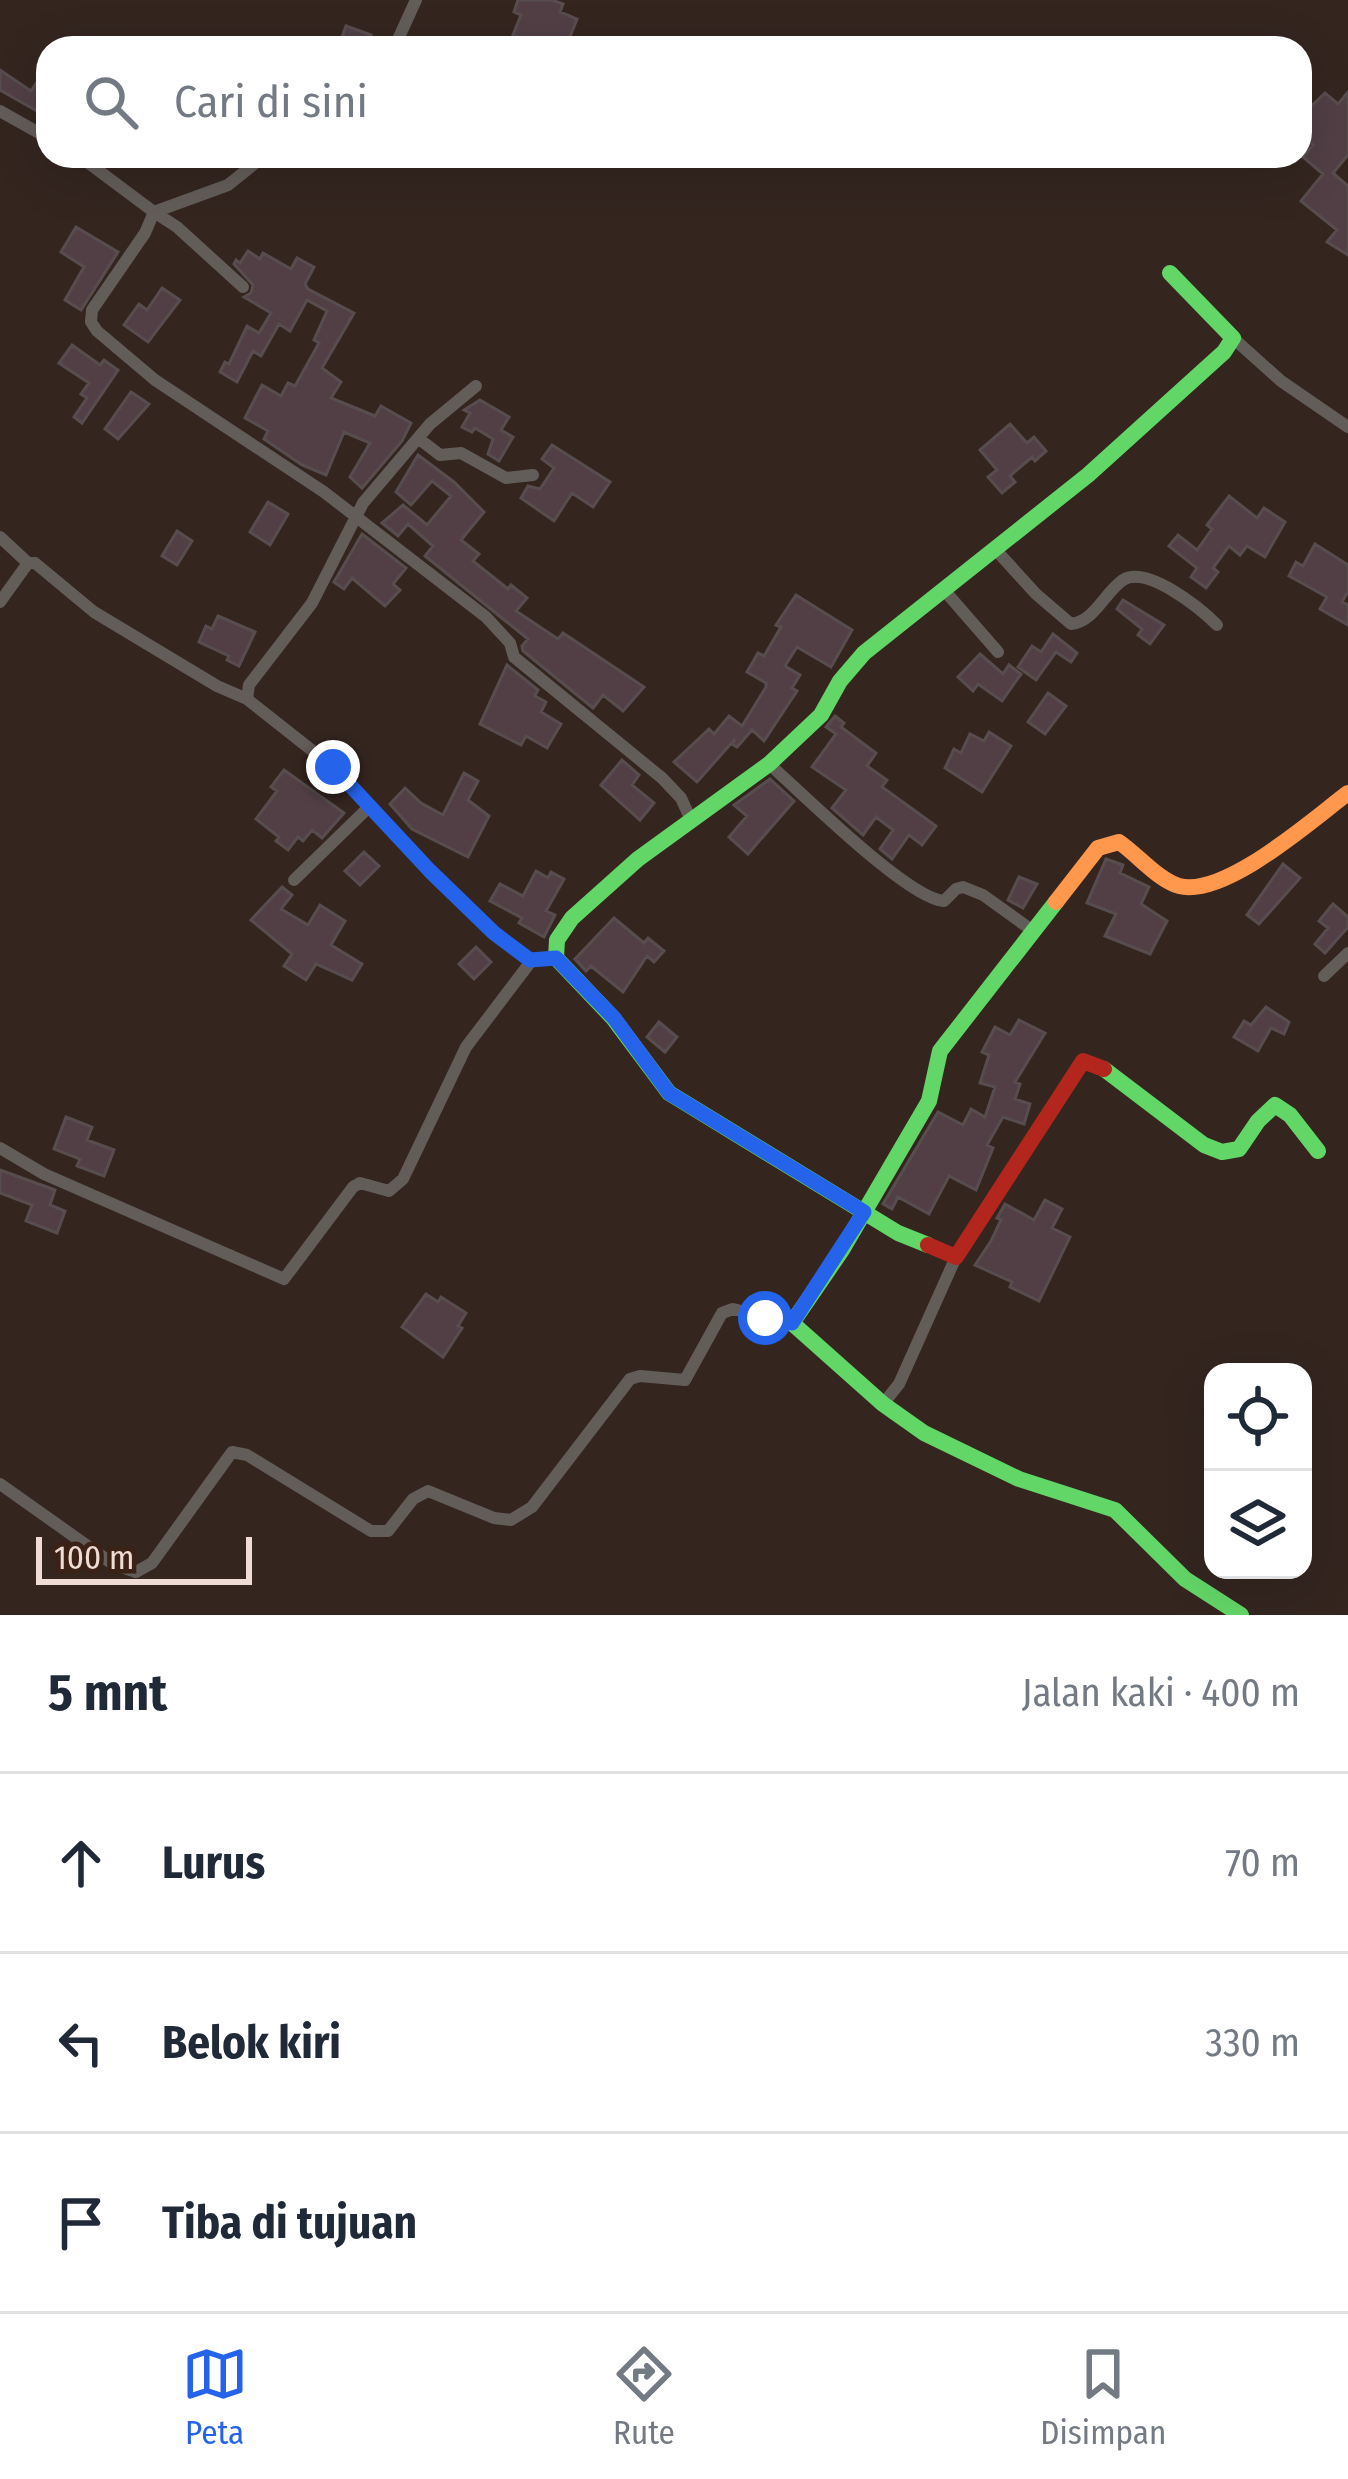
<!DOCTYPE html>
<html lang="id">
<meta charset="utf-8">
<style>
body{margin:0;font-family:"Fira Sans Condensed",sans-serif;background:#f6f6f7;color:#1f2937}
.controls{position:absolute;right:36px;bottom:36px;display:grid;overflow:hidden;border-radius:24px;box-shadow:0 12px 48px #0002}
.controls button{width:108px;height:108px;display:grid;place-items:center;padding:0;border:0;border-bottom:3px solid #e0e1e3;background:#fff;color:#1f2937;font:60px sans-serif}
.scale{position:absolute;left:36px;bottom:30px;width:216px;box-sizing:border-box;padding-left:12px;border:6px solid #efdcd5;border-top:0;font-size:33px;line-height:42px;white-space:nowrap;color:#efdcd5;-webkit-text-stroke:9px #3c2117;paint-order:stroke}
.stop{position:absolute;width:36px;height:36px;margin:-27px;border:9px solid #2563eb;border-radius:50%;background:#fff}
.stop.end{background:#2563eb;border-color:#fff;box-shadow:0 3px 12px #0008}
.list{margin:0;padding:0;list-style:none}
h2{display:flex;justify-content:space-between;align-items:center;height:156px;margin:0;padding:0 48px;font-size:51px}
h2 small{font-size:39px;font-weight:400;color:#747a83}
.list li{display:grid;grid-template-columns:78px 1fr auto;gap:36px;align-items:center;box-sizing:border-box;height:180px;padding:0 48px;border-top:3px solid #e0e1e3}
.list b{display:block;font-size:45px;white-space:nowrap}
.list em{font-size:39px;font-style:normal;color:#747a83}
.icon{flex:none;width:66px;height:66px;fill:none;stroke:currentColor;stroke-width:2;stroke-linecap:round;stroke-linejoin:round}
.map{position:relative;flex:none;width:1348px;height:1615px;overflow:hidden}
.search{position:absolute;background:#fff;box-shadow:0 12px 48px #0002;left:36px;right:36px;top:36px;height:132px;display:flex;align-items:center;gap:30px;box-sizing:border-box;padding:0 42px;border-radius:36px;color:#747a83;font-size:45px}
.sheet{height:696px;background:#fff}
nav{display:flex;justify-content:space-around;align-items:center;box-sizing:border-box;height:168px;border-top:3px solid #e0e1e3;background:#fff;font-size:33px;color:#747a83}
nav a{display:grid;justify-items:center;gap:6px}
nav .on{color:#2563eb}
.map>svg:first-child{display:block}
</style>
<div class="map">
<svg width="1348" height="1615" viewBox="0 0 1348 1615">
<rect width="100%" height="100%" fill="#34251f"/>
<path fill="#513f45" stroke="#584d4e" stroke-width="3" d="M 518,0 L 552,0 L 563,4 L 560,12 L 577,19 L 566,47 L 549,40 L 546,48 L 513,35 L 521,15 L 514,12 Z
M 346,26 L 371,35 L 366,48 L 338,48 Z
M 48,65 L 48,85 L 41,96 L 45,98 L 37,111 L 0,90 L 0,70 L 31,91 Z
M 1348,92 L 1348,155 L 1333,173 L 1348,186 L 1348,255 L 1327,242 L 1337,230 L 1301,201 L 1323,174 L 1303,157 L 1313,145 L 1300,134 L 1300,117 L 1325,93 L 1338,104 Z
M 76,227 L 118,252 L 81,310 L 65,300 L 84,267 L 61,252 Z
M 248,251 L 260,259 L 263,253 L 291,269 L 297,258 L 314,267 L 305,284 L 308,289 L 354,313 L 322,368 L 341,382 L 331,398 L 375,416 L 381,406 L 411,423 L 402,441 L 362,488 L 350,477 L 370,443 L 344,432 L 326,475 L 302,465 L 264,439 L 268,431 L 245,418 L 262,385 L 281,396 L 288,383 L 295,386 L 319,343 L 314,340 L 327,311 L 307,300 L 290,331 L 279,324 L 261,356 L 253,351 L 237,382 L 220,372 L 225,362 L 229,364 L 247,326 L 259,333 L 271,313 L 244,297 L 251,293 L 253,285 L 234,264 L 236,260 L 240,263 Z
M 162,288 L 180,300 L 148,342 L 124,325 L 139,304 L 147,310 Z
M 72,345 L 100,365 L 104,360 L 118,370 L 82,423 L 74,417 L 87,398 L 81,394 L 89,383 L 59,363 Z
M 131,392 L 149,404 L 118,439 L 105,429 Z
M 480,400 L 509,417 L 501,430 L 513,437 L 499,461 L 488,454 L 493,439 L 475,428 L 472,432 L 462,427 L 470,413 L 464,410 Z
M 1010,424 L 1027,443 L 1034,437 L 1046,451 L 1035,461 L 1032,457 L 1010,476 L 1015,482 L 1002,493 L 988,477 L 997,470 L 980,450 Z
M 552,445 L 610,482 L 593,507 L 572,493 L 554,521 L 521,498 L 528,486 L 540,489 L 554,468 L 542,459 Z
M 418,455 L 454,482 L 484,512 L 461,540 L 479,554 L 473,561 L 508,589 L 511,585 L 527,598 L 516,611 L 558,639 L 563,633 L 644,687 L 623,711 L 603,695 L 593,708 L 523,651 L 522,646 L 528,639 L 425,556 L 433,546 L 408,524 L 398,536 L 382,523 L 403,505 L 427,525 L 451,496 L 432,481 L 411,505 L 396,492 Z
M 1229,496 L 1257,518 L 1264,508 L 1285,522 L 1265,557 L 1247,546 L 1240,555 L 1229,546 L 1213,568 L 1218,572 L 1206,588 L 1191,577 L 1197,568 L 1169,546 L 1178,535 L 1197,550 L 1212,529 L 1207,525 Z
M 268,502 L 288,514 L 270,545 L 250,532 Z
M 177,531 L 192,541 L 177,565 L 162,556 Z
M 362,534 L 406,568 L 393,584 L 400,590 L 385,606 L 352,578 L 344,589 L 334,582 Z
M 1315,544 L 1348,565 L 1348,591 L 1342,602 L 1348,605 L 1348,625 L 1320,609 L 1327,597 L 1289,576 L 1296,562 L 1303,566 Z
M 796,595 L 852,630 L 831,667 L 797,647 L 785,666 L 800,675 L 792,688 L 797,691 L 764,741 L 752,730 L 737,747 L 732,744 L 735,739 L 697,782 L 674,762 L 709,729 L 714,734 L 729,716 L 742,726 L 766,687 L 766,683 L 747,672 L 758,653 L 764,656 L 781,627 L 776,625 Z
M 1123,600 L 1164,625 L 1150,644 L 1138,635 L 1142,629 L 1117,609 Z
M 218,616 L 255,632 L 239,666 L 227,660 L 229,656 L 199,642 L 206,626 L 212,629 Z
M 1053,634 L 1077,653 L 1071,662 L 1056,652 L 1036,680 L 1018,667 L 1032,646 L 1041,652 Z
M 980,654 L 1003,674 L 1009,665 L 1021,674 L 1002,701 L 978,684 L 973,691 L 958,677 Z
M 507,665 L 538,690 L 535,696 L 546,702 L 541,712 L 561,724 L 547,748 L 526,736 L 521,745 L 480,724 Z
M 1048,693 L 1066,706 L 1045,734 L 1028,722 Z
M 835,716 L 844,723 L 841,727 L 876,753 L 867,766 L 887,780 L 882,787 L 936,826 L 922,845 L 909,835 L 892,859 L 880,849 L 893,830 L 876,817 L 863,835 L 832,808 L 846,790 L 812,767 L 836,734 L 826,727 Z
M 989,732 L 1011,746 L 982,792 L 945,768 L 954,749 L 961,753 L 970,734 L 984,741 Z
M 622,760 L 639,775 L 632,785 L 654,803 L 640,820 L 601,785 Z
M 284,770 L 344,813 L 322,838 L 312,830 L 303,841 L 298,837 L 288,850 L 276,841 L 279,837 L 256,819 L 277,791 L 271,787 Z
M 464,773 L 478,781 L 468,800 L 489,816 L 468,857 L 412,829 L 390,804 L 405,788 L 421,803 L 443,815 Z
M 770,779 L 794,801 L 748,854 L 729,837 L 747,816 L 734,805 Z
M 364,852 L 379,866 L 360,885 L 345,871 Z
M 1106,859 L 1123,865 L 1120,873 L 1149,887 L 1141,904 L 1167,921 L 1150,954 L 1105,936 L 1116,914 L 1087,903 Z
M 1283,864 L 1300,878 L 1259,924 L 1247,915 Z
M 536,871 L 548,878 L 551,872 L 564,879 L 546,911 L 555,915 L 544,937 L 519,923 L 522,918 L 490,901 L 500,884 L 523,896 Z
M 1019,877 L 1037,884 L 1023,908 L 1008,900 Z
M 282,887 L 292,895 L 281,909 L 308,925 L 320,905 L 345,921 L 331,945 L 362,964 L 352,980 L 316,964 L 306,980 L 284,966 L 292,954 L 251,920 Z
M 1333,904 L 1348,917 L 1348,927 L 1325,953 L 1315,944 L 1328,928 L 1319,921 Z
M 614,918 L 644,943 L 648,938 L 664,951 L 654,962 L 647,956 L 623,992 L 591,966 L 586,971 L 575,959 Z
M 476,947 L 491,962 L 474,979 L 459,964 Z
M 1266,1007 L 1289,1022 L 1284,1034 L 1271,1028 L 1258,1051 L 1234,1037 L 1244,1021 L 1251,1025 Z
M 1019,1020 L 1045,1033 L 1015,1082 L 1020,1084 L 1015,1099 L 1030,1104 L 1024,1124 L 1003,1117 L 987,1145 L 993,1148 L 976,1190 L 949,1176 L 929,1214 L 898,1197 L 892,1209 L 883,1204 L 938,1112 L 963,1125 L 971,1109 L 985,1117 L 995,1087 L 980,1083 L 989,1055 L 982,1052 L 995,1027 L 1010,1035 Z
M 659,1022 L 677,1037 L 665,1052 L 647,1037 Z
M 66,1117 L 92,1127 L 87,1140 L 114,1150 L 104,1176 L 77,1166 L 80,1159 L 54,1149 Z
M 0,1170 L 55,1190 L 50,1205 L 65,1211 L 57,1233 L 26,1221 L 32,1205 L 0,1193 Z
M 1045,1200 L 1062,1209 L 1052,1228 L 1070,1237 L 1039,1301 L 1010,1287 L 1012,1282 L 975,1265 L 991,1241 L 1001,1220 L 997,1218 L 1005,1204 L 1034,1220 Z
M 426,1294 L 438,1302 L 441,1297 L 466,1313 L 458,1326 L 462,1328 L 443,1357 L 402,1327 Z"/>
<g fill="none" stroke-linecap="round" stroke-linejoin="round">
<path stroke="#635d5a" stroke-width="12" d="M 394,48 L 416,0
M 0,111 L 48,138
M 79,156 L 154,212 L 145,233 L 92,310 L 91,322 L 97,331 L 155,380 L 324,492 L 486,617 L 510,643 L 514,657 L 662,778 L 681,798 L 691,820
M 154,212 L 228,185 L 264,156
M 154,212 L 177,227 L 243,287
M 1233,338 L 1281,381 L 1348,427
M 476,386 L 430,424 L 363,503 L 312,603 L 249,685 L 247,699 L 333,767 L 430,871 L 494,933 L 530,960 L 556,958
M 418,438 L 440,455 L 461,453 L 506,478 L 533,475
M 0,537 L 28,563
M 995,549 L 1036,594 L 1071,624 C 1095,621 1104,593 1123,580 C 1147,565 1200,608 1217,625
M 944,590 L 998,652
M 0,602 L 28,563 L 35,563 L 94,612 L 217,686 L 247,699
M 769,764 C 801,792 908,899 944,901 L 956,889 L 963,887 L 983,895 L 1033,931
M 294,880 L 370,806
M 1324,976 L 1348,953
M 0,1148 L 44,1174 L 284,1279 L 353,1187 L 360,1183 L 389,1191 L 403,1179 L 466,1047 L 532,960
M 883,1404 L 899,1384 L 956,1257
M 0,1484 L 113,1564 L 136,1572 L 152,1563 L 232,1452 L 247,1455 L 371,1531 L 388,1531 L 413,1499 L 428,1491 L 494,1518 L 511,1520 L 532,1507 L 630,1379 L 640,1376 L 685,1380 L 722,1313 L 733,1309 L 792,1323"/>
<path stroke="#63d668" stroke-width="16" d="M 1056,902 L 940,1051 L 929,1101 L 842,1250 L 792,1323 L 883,1404 L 924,1433 L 1019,1479 L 1115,1510 L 1185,1579 L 1241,1615
M 1104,1069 L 1204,1145 L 1222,1152 L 1239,1149 L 1258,1121 L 1275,1105 L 1290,1115 L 1318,1151
M 928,1245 L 898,1233 L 669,1093 L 613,1018 L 556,958 L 557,940 L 572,918 L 638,859 L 769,764 L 821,715 L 840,681 L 864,653 L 1088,475 L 1224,352 L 1233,338 L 1170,273"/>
<path stroke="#ff974d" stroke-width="16" d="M 1056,902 L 1098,848 L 1119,842 C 1138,855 1157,879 1179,886 C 1225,898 1313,819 1348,793"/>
<path stroke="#b3261e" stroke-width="16" d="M 928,1245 L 956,1257 L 1083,1061 L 1104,1069"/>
</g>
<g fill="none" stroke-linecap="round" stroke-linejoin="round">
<path stroke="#2563eb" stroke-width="15" d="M 333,767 L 430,871 L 494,933 L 530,960 L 556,958 L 614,1018 L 669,1093 L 864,1212 L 792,1323 L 765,1318"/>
</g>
</svg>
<div class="controls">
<button><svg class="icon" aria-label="locate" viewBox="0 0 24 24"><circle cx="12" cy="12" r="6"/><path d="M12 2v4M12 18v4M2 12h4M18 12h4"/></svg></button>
<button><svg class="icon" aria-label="layers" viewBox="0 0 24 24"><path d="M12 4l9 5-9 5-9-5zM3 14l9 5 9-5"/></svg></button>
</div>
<div class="scale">100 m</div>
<div class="stop" style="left:765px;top:1318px"></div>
<div class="stop end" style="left:333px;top:767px"></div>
<div class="search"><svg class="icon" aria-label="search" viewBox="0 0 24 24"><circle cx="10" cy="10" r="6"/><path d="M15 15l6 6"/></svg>Cari di sini</div>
</div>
<section class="sheet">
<h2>5 mnt<small>Jalan kaki · 400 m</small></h2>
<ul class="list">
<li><svg class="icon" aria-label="ahead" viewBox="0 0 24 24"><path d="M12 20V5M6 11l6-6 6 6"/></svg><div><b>Lurus</b></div><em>70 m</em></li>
<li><svg class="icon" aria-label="left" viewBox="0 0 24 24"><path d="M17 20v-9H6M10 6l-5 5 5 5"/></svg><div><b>Belok kiri</b></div><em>330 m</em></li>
<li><svg class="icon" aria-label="arrive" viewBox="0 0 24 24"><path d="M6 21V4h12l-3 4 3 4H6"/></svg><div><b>Tiba di tujuan</b></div></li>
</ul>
</section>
<nav>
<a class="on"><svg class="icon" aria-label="map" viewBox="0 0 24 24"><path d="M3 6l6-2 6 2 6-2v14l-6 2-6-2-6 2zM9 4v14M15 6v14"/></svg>Peta</a>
<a><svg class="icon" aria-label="directions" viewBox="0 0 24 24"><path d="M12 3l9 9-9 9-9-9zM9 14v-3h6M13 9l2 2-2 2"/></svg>Rute</a>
<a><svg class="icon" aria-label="saved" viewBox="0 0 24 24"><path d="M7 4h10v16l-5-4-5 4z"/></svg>Disimpan</a>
</nav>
